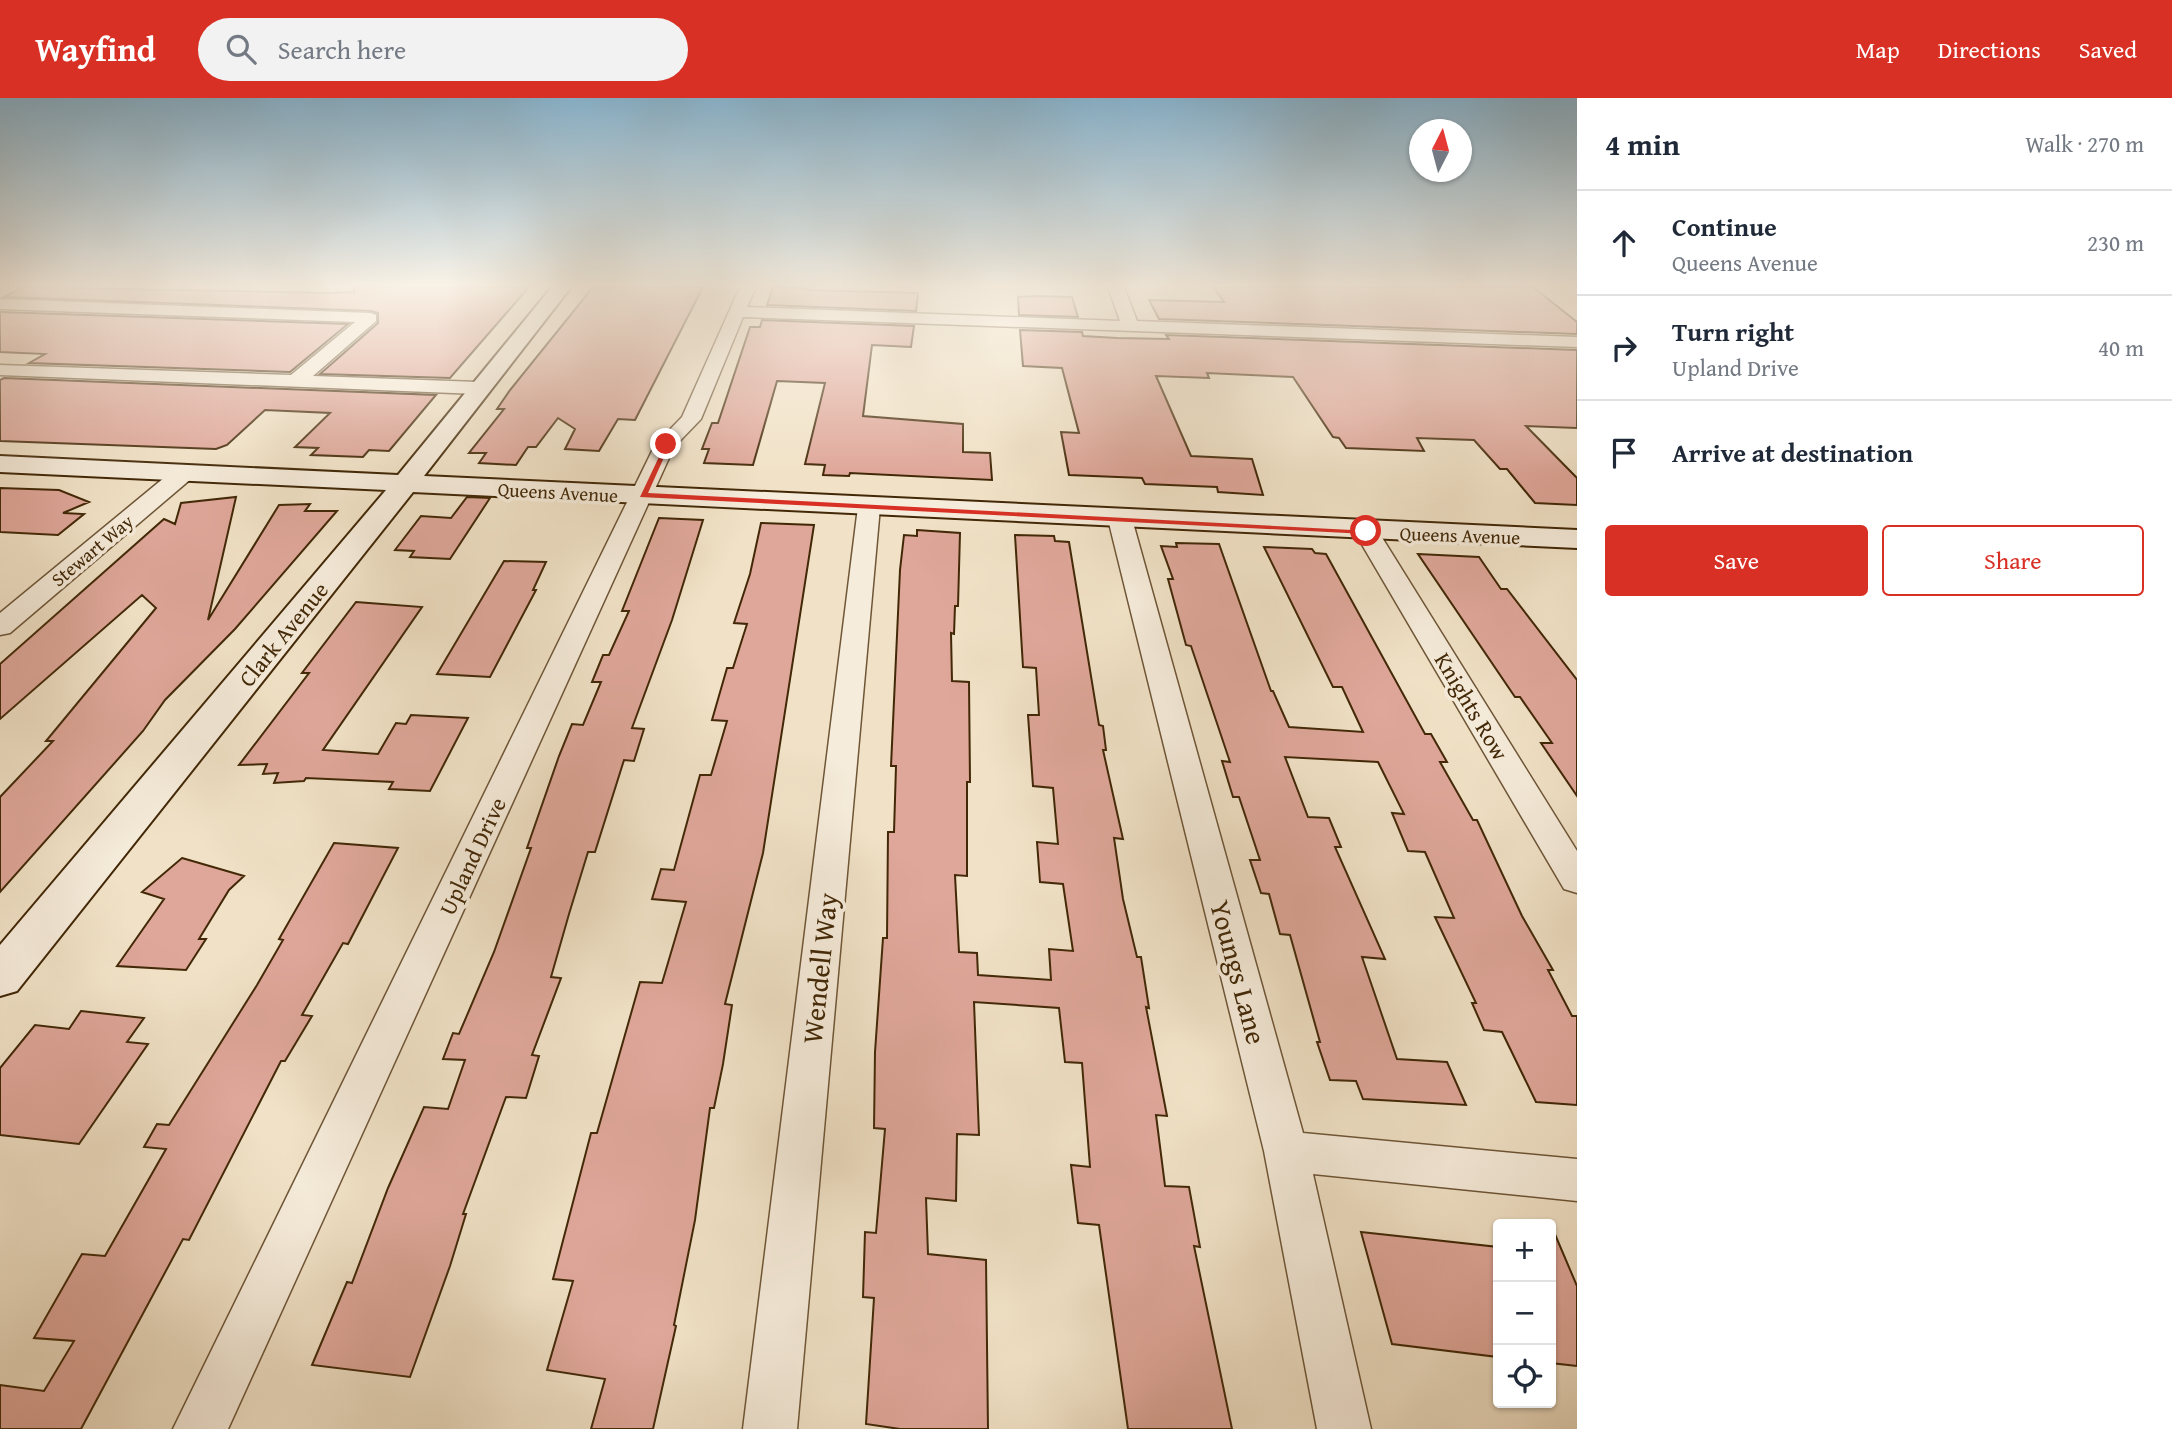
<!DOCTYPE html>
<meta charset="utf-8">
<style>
body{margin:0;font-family:"Gentium Book Plus",serif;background:#f2f2f3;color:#1f2937}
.controls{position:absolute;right:21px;bottom:21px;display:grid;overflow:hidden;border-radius:7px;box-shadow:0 2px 5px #0004}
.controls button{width:63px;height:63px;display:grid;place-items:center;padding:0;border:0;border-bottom:2px solid #e0e1e3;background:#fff;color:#1f2937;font:35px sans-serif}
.compass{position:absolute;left:1409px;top:21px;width:63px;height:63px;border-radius:50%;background:#fff;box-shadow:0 2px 5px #0004;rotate:6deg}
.stop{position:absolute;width:21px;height:21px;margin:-16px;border:5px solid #d93025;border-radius:50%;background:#fff}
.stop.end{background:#d93025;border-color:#fff;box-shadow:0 2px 7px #0008}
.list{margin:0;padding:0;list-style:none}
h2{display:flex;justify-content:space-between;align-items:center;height:91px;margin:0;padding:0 28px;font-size:30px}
h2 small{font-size:23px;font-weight:400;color:#747a83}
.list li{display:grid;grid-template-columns:46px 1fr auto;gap:21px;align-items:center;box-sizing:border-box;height:105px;padding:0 28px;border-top:2px solid #e0e1e3}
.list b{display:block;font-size:26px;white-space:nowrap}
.list p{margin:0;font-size:23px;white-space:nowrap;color:#747a83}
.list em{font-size:23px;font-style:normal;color:#747a83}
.actions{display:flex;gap:14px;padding:21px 28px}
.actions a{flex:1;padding:16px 0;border:2px solid #d93025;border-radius:7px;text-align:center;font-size:24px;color:#d93025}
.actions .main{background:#d93025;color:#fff}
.icon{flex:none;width:38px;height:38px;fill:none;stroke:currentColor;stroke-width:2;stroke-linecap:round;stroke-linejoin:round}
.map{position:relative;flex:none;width:1577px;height:1331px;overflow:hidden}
header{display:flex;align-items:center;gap:42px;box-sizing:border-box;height:98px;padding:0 35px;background:#d93025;color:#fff}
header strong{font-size:33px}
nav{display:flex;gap:38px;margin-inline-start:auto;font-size:24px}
.search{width:490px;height:63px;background:#f2f2f3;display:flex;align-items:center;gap:18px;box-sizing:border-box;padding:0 24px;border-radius:38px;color:#747a83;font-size:26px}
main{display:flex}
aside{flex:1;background:#fff}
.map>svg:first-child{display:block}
</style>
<header>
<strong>Wayfind</strong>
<div class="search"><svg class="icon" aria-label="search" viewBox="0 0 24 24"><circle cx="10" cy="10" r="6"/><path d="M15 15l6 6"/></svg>Search here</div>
<nav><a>Map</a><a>Directions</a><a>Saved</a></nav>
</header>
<main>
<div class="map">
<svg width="1577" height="1331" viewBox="0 0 1577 1331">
<rect width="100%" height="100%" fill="#f1e2c7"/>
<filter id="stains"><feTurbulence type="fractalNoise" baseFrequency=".00286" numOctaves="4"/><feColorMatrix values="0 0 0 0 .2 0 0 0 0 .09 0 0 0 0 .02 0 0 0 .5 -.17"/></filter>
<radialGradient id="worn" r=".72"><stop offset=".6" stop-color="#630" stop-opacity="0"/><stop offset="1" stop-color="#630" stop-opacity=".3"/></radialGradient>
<path fill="#dfa79a" stroke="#422807" stroke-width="2" d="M 23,189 L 331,195 L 354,194 L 354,189 L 529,189 L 450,280 L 320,276 L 378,225 L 378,215 L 371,213 L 4,199 Z
M 593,189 L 703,189 L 635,322 L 618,321 L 599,353 L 565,351 L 575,331 L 558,320 L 536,349 L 528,349 L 516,367 L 479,365 L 486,355 L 469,355 L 504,311 L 497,311 L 510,292 Z
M 773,189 L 809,190 L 808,192 L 918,195 L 916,213 L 767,207 Z
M 1213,189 L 1533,189 L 1577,224 L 1577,236 L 1159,221 L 1149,202 L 1224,204 Z
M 1036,198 L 1072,199 L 1078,219 L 1019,217 L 1018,199 Z
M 0,214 L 348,226 L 290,274 L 29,265 L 45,256 L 0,254 Z
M 762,222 L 914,228 L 911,249 L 872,247 L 863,318 L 963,326 L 963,354 L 990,355 L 992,382 L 850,375 L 849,378 L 823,377 L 825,367 L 805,366 L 825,285 L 777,283 L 753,367 L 704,365 L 709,351 L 702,351 L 712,325 L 718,325 L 750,229 L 760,229 Z
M 1020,232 L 1082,234 L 1083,238 L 1117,240 L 1169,241 L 1166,237 L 1577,252 L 1577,330 L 1526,328 L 1577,380 L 1577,407 L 1535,405 L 1507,371 L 1500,371 L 1474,342 L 1417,340 L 1424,353 L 1346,350 L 1339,340 L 1333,339 L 1293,279 L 1207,275 L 1209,280 L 1156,278 L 1191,358 L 1252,361 L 1263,397 L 1218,394 L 1217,389 L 1145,386 L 1142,380 L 1069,377 L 1061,334 L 1079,335 L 1062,270 L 1023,268 Z
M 4,280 L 436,297 L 389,353 L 369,352 L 363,359 L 311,357 L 318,350 L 295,349 L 330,315 L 265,312 L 227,347 L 216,351 L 0,343 L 0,282 Z
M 0,390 L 59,392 L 89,404 L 63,415 L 84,416 L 58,437 L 0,434 Z
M 236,399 L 208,522 L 279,407 L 310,406 L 305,413 L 337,413 L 235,531 L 165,602 L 143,633 L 0,794 L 0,699 L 53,643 L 46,643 L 156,510 L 142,497 L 0,621 L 0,566 L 164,421 L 175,426 L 181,405 Z
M 467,399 L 490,400 L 450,461 L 410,459 L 414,453 L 395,452 L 421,418 L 451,420 Z
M 659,420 L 703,422 L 672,522 L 632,630 L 644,631 L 634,663 L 624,662 L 595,754 L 588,754 L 569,816 L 551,879 L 561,880 L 532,957 L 539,958 L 526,1000 L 506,999 L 463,1116 L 466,1116 L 450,1168 L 410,1279 L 312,1267 L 347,1184 L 352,1185 L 388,1090 L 424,1009 L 448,1011 L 465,962 L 443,961 L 453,935 L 459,936 L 494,854 L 531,750 L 527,750 L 559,658 L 572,626 L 583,627 L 601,584 L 592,584 L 603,557 L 609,557 L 629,513 L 622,513 Z
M 761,425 L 814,427 L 763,755 L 725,906 L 732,907 L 723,966 L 714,1010 L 710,1010 L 695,1122 L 674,1227 L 676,1228 L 653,1331 L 591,1331 L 605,1281 L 547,1272 L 573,1183 L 553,1181 L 591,1035 L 597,1035 L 640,884 L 662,885 L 686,804 L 652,801 L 661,771 L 674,772 L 700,677 L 711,677 L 727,623 L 712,622 L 727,570 L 733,570 L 747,526 L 734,525 L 750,476 Z
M 917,432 L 960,435 L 958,508 L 955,508 L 954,536 L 951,535 L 952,583 L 969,584 L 970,684 L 967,684 L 967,778 L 955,777 L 959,854 L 977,855 L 978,877 L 1051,882 L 1049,851 L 1073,853 L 1063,786 L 1040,784 L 1037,744 L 1058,746 L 1053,690 L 1033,688 L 1028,617 L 1039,617 L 1036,570 L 1023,569 L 1015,437 L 1054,438 L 1055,443 L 1069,444 L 1099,627 L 1103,628 L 1106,652 L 1103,652 L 1123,741 L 1114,740 L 1123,801 L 1137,859 L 1141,859 L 1149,910 L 1146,909 L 1167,1018 L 1156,1017 L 1165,1088 L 1189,1089 L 1200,1149 L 1194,1148 L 1232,1331 L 1128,1331 L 1099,1127 L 1078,1125 L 1071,1067 L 1090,1069 L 1082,965 L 1065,964 L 1059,910 L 974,904 L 979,1037 L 957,1036 L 956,1103 L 926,1100 L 928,1156 L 986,1162 L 988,1331 L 900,1331 L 866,1326 L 874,1200 L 863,1199 L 865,1134 L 876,1135 L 885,1031 L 874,1030 L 875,954 L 883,840 L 887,840 L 888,734 L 894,734 L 896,668 L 891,668 L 900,472 L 904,437 L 917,438 Z
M 1176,445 L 1219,446 L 1271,593 L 1273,593 L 1289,629 L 1363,634 L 1342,589 L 1333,589 L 1264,449 L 1312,451 L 1315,455 L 1326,456 L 1425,636 L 1431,636 L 1447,664 L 1440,664 L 1473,722 L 1477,722 L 1522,818 L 1553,872 L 1548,872 L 1572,918 L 1577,918 L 1577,1007 L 1536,1004 L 1502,934 L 1484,932 L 1472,905 L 1476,905 L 1435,819 L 1454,820 L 1425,754 L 1408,753 L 1392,715 L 1404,716 L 1378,664 L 1285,659 L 1308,719 L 1329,720 L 1341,749 L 1335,749 L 1385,861 L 1362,859 L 1397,961 L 1447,964 L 1466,1007 L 1363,1001 L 1356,983 L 1330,982 L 1317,944 L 1320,944 L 1290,837 L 1280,836 L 1269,796 L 1261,795 L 1250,762 L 1260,762 L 1239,699 L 1233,699 L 1222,663 L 1230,664 L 1191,548 L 1186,547 L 1168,481 L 1173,481 L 1161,448 L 1177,449 Z
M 1418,456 L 1479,459 L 1501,491 L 1507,491 L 1577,582 L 1577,698 L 1541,645 L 1552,645 L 1520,599 L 1515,599 Z
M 504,463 L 546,464 L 533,492 L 536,492 L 490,579 L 437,576 Z
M 356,504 L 422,509 L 323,652 L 378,656 L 396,625 L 406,626 L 411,617 L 468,620 L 430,693 L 389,691 L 393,684 L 306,680 L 304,683 L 274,685 L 278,675 L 263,676 L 267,666 L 239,667 L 309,575 L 302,575 Z
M 334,745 L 398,750 L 348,846 L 343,845 L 302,917 L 312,918 L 285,963 L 281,963 L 189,1142 L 183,1141 L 81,1331 L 0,1331 L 0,1287 L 44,1293 L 74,1243 L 34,1240 L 82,1156 L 105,1158 L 166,1051 L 144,1049 L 157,1026 L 169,1027 L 257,887 L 283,842 L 279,841 Z
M 182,760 L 244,778 L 229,792 L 199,841 L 206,841 L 186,872 L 117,868 L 164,801 L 142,794 Z
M 81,913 L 144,920 L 127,944 L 148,946 L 79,1046 L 0,1037 L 0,970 L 35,927 L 69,931 Z
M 1551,1127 L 1577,1188 L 1577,1268 L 1551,1265 Z
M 1361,1134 L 1498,1149 L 1498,1259 L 1392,1246 Z"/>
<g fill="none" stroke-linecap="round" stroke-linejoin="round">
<g stroke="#6e5637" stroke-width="3">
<path id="street" d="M 740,189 L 756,189 L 747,209 L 1120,223 L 1108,189 L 1124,189 L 1137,223 L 1577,239 L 1577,249 L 743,219 L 701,321 L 674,349 L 228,1331 L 173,1331 L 655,347 L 682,319 Z
M 0,201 L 370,215 L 376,217 L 376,223 L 313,278 L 478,284 L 487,290 L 478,296 L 0,277 L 0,267 L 291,277 L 355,224 L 0,211 Z
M 184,368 L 192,370 L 195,375 L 192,380 L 10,535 L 0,537 L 0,515 L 176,370 Z
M 869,402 L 880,409 L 797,1331 L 743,1331 L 858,409 Z
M 1120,414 L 1128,416 L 1132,421 L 1303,1035 L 1577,1061 L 1577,1103 L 1313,1076 L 1371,1331 L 1317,1331 L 1264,1053 L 1108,421 L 1112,416 Z
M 1366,426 L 1374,428 L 1378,433 L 1577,753 L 1577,795 L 1564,791 L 1354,433 L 1358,428 Z"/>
</g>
<g stroke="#422807" stroke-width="4">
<path id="secondary" d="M 552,189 L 571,189 L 424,378 L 1577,432 L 1577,450 L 413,394 L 17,893 L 0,898 L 0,847 L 386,392 L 0,374 L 0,358 L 398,377 Z"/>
</g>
<use href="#street" fill="#f6ecdb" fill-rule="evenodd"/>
<use href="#secondary" fill="#f6ecdb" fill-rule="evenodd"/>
</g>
<linearGradient id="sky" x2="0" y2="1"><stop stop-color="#89b8d5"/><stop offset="0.5" stop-color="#f9f2e6"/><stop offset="1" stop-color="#f9f2e6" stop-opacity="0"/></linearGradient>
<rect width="1577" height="375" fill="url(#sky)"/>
<path fill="#d93025" d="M 666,344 L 670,346 L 648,395 L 1371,433 L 1366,436 L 640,399 Z"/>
<g text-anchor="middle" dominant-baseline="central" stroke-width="7" stroke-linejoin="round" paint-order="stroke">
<g font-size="19" fill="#422807" stroke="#f6ecdb">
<text transform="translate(558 394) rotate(3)">Queens Avenue</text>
<text transform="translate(1460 437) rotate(2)">Queens Avenue</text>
<text transform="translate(92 452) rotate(-40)">Stewart Way</text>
</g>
<g font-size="23" fill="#422807" stroke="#f6ecdb">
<text transform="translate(283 536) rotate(-51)">Clark Avenue</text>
<text transform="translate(1472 608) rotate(59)">Knights Row</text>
<text transform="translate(472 758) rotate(-65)">Upland Drive</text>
</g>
<g font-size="28" fill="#422807" stroke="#f6ecdb">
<text transform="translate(819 870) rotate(-84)">Wendell Way</text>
<text transform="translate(1239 874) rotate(75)">Youngs Lane</text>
</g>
</g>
<rect width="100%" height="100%" filter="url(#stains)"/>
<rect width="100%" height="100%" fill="url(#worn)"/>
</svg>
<div class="controls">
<button>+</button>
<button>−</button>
<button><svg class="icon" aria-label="locate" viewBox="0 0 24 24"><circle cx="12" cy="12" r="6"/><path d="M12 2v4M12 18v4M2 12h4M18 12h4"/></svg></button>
</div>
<svg class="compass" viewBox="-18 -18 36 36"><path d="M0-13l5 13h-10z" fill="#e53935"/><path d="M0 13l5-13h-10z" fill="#747a83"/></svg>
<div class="stop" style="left:1366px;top:433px"></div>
<div class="stop end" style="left:666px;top:346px"></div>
</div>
<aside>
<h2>4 min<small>Walk · 270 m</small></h2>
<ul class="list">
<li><svg class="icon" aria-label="ahead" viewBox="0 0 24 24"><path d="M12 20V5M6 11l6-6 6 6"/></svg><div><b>Continue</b><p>Queens Avenue</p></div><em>230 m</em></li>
<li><svg class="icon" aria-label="right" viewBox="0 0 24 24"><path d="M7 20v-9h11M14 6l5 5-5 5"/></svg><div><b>Turn right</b><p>Upland Drive</p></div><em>40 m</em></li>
<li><svg class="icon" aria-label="arrive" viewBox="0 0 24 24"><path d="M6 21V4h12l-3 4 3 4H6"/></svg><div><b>Arrive at destination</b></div></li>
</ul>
<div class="actions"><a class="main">Save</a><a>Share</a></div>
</aside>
</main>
